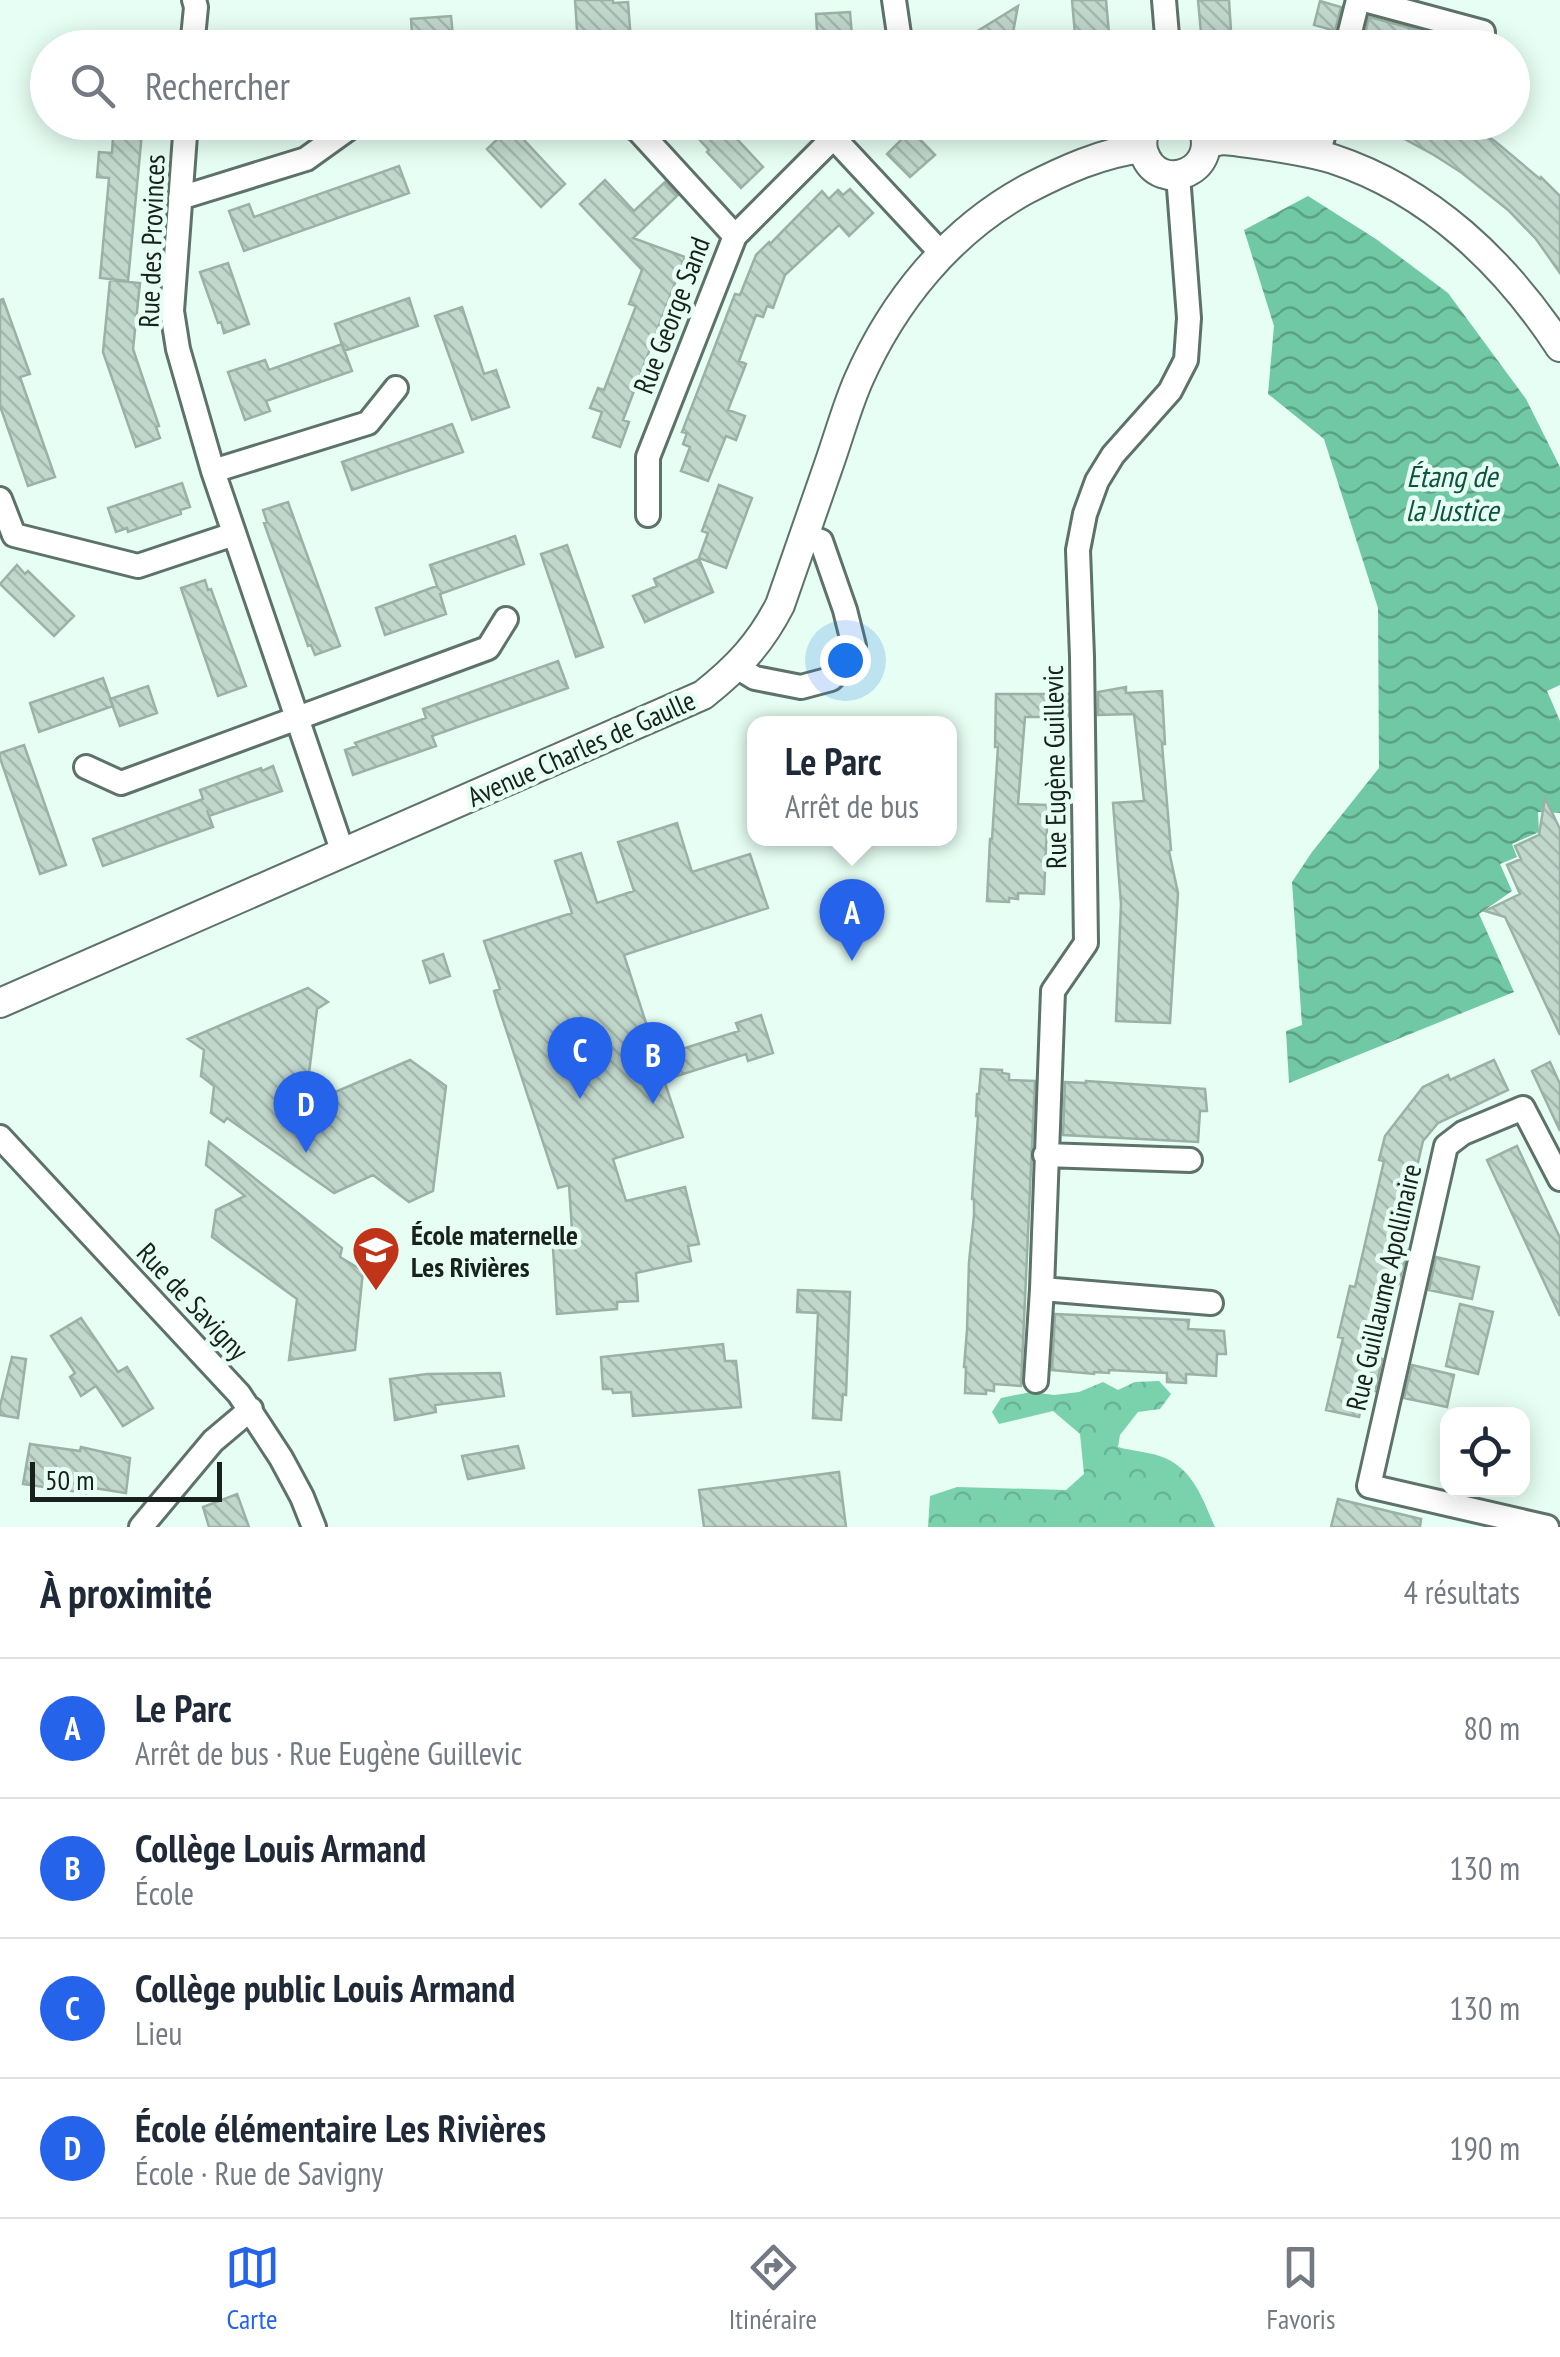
<!DOCTYPE html>
<html lang="fr">
<meta charset="utf-8">
<style>
body{margin:0;font-family:"PT Sans Narrow",sans-serif;background:#f6f6f7;color:#1f2937}
.controls{position:absolute;right:30px;bottom:30px;display:grid;overflow:hidden;border-radius:20px;box-shadow:0 5px 25px #0003}
.controls button{width:90px;height:90px;display:grid;place-items:center;padding:0;border:0;border-bottom:2px solid #e0e1e3;background:#fff;color:#1f2937;font:50px sans-serif}
.scale{position:absolute;left:30px;bottom:25px;width:192px;box-sizing:border-box;padding-left:10px;border:5px solid #18211d;border-top:0;font-size:28px;line-height:35px;white-space:nowrap;color:#18211d;-webkit-text-stroke:8px #e6fef3;paint-order:stroke}
.you{position:absolute;left:845px;top:660px;width:35px;height:35px;margin:-25px;border:8px solid #fff;border-radius:50%;background:#1a73e8;box-shadow:0 0 0 15px #1a73e833}
.badge{display:grid;place-items:center;width:65px;height:65px;border-radius:50%;background:#2563eb;color:#fff;font-size:32px;font-weight:700}
.pin{position:absolute;translate:-50% -82px;filter:drop-shadow(0 2px 5px #0008)}
.pin::after{content:'';position:absolute;top:52px;width:35px;height:30px;background:inherit;clip-path:polygon(0 0,100% 0,50% 100%)}
.popup{position:absolute;left:747px;top:716px;width:210px;height:130px;box-sizing:border-box;display:grid;place-content:center;border-radius:20px;background:#fff;filter:drop-shadow(0 2px 8px #0005);font-size:32px;white-space:nowrap;color:#747a83}
.popup b{font-size:38px;color:#1f2937}
.popup::after{content:'';position:absolute;left:50%;top:100%;margin-left:-20px;border:20px solid transparent;border-top-color:#fff}
.list{margin:0;padding:0;list-style:none}
h2{display:flex;justify-content:space-between;align-items:center;height:130px;margin:0;padding:0 40px;font-size:42px}
h2 small{font-size:32px;font-weight:400;color:#747a83}
.list li{display:grid;grid-template-columns:65px 1fr auto;gap:30px;align-items:center;box-sizing:border-box;height:140px;padding:0 40px;border-top:2px solid #e0e1e3}
.list b{display:block;font-size:38px;white-space:nowrap}
.list p{margin:0;font-size:32px;white-space:nowrap;color:#747a83}
.list em{font-size:32px;font-style:normal;color:#747a83}
.icon{flex:none;width:55px;height:55px;fill:none;stroke:currentColor;stroke-width:2;stroke-linecap:round;stroke-linejoin:round}
.map{position:relative;flex:none;width:1560px;height:1527px;overflow:hidden}
.search{position:absolute;background:#fff;box-shadow:0 5px 25px #0003;left:30px;right:30px;top:30px;height:110px;display:flex;align-items:center;gap:25px;box-sizing:border-box;padding:0 35px;border-radius:55px;color:#747a83;font-size:38px}
.sheet{height:690px;background:#fff}
nav{display:flex;justify-content:space-around;align-items:center;box-sizing:border-box;height:140px;border-top:2px solid #e0e1e3;background:#fff;font-size:28px;color:#747a83}
nav a{display:grid;justify-items:center;gap:5px}
nav .on{color:#2563eb}
.map>svg:first-child{display:block}
</style>
<div class="map">
<svg width="1560" height="1527" viewBox="0 0 1560 1527">
<defs>
<pattern id="forest-crowns" width="20" height="18" patternUnits="userSpaceOnUse" patternTransform="scale(2.5)"><rect width="20" height="18" fill="#7ad2ad"/><path d="M2 6a3 3 0 1 1 6 0M12 15a3 3 0 1 1 6 0" fill="none" stroke="#69b494"/></pattern>
<pattern id="water-waves" width="16" height="10" patternUnits="userSpaceOnUse" patternTransform="scale(2.5)"><rect width="16" height="10" fill="#70c8a4"/><path d="M0 5q4-4 8 0t8 0" fill="none" stroke="#5ba285"/></pattern>
<pattern id="building-back-hatch" width="6" height="6" patternUnits="userSpaceOnUse" patternTransform="scale(2.5)"><rect width="6" height="6" fill="#c0d7cc"/><path d="M-1 5l2 2M0 0l6 6M5-1l2 2" fill="none" stroke="#a4b8af"/></pattern>
</defs>
<rect width="100%" height="100%" fill="#e6fef3"/>
<path fill="url(#forest-crowns)" d="M 1159,1381 L 1171,1394 L 1160,1409 L 1138,1412 L 1120,1435 L 1118,1447 C 1132,1451 1151,1452 1165,1458 C 1194,1471 1203,1500 1215,1527 L 928,1527 L 930,1496 L 957,1487 L 1066,1490 L 1084,1474 L 1080,1434 L 1053,1411 L 999,1424 L 992,1412 L 1001,1398 L 1031,1392 L 1054,1395 L 1079,1392 L 1103,1382 L 1118,1390 L 1135,1382 Z"/>
<path fill="url(#water-waves)" d="M 1308,196 L 1376,239 L 1448,293 L 1526,399 L 1560,467 L 1560,685 L 1547,691 L 1560,721 L 1560,813 L 1538,812 L 1539,832 L 1512,844 L 1517,857 L 1500,864 L 1512,891 L 1479,914 L 1514,992 L 1289,1083 L 1286,1031 L 1302,1025 L 1292,882 L 1312,852 L 1379,768 L 1378,608 L 1324,439 L 1268,394 L 1274,326 L 1244,230 Z"/>
<path fill="url(#building-back-hatch)" stroke="#9ab1a6" stroke-width="2.5" d="M 575,0 L 613,0 L 613,3 L 628,2 L 631,41 L 578,45 Z
M 1072,0 L 1106,0 L 1110,44 L 1076,46 Z
M 1198,0 L 1229,0 L 1231,31 L 1251,48 L 1217,48 L 1201,33 Z
M 1320,1 L 1341,7 L 1335,31 L 1314,25 Z
M 1018,6 L 1010,48 L 949,48 L 984,27 Z
M 850,12 L 853,48 L 818,48 L 816,14 Z
M 451,16 L 454,48 L 413,48 L 411,19 Z
M 1369,17 L 1464,42 L 1464,48 L 1393,48 L 1364,39 Z
M 114,122 L 143,122 L 128,281 L 100,278 L 109,178 L 97,177 L 99,152 L 112,153 Z
M 683,122 L 721,122 L 763,167 L 741,188 L 707,152 L 709,150 Z
M 1373,122 L 1467,122 L 1496,142 L 1540,179 L 1541,177 L 1560,196 L 1560,273 L 1536,239 L 1508,210 L 1462,173 L 1434,155 Z
M 511,126 L 565,184 L 541,207 L 487,149 Z
M 911,130 L 935,155 L 910,177 L 887,154 Z
M 399,166 L 409,193 L 244,251 L 229,211 L 249,204 L 254,217 Z
M 605,180 L 634,211 L 665,182 L 678,195 L 633,238 L 685,257 L 623,420 L 629,422 L 620,447 L 593,437 L 602,412 L 590,408 L 598,388 L 604,390 L 626,332 L 636,306 L 629,304 L 642,270 L 580,204 Z
M 850,189 L 873,213 L 849,236 L 839,225 L 785,275 L 773,308 L 767,306 L 763,317 L 756,315 L 739,361 L 746,364 L 728,410 L 745,416 L 736,440 L 726,436 L 708,481 L 681,471 L 690,447 L 683,444 L 687,433 L 682,432 L 735,294 L 740,295 L 756,255 L 769,242 L 770,244 L 822,191 L 829,199 L 838,190 L 843,195 Z
M 228,263 L 249,324 L 224,333 L 221,322 L 218,323 L 200,272 Z
M 110,280 L 140,283 L 133,349 L 159,426 L 156,427 L 160,438 L 136,447 L 103,352 Z
M 409,298 L 418,326 L 344,351 L 335,324 Z
M 3,299 L 30,374 L 20,377 L 55,477 L 28,486 L 0,406 L 0,300 Z
M 462,307 L 484,374 L 496,370 L 509,407 L 472,420 L 435,316 Z
M 342,344 L 352,371 L 266,401 L 270,411 L 245,420 L 228,372 L 265,360 L 269,370 Z
M 452,424 L 463,452 L 352,490 L 342,462 Z
M 182,483 L 190,507 L 180,510 L 181,514 L 128,532 L 127,528 L 116,532 L 108,508 Z
M 719,485 L 752,498 L 726,568 L 699,558 L 708,533 L 702,531 Z
M 288,502 L 340,646 L 315,655 L 311,645 L 308,646 L 264,523 L 267,522 L 263,510 Z
M 515,536 L 524,564 L 440,594 L 446,614 L 385,635 L 376,608 L 437,586 L 430,565 Z
M 567,545 L 603,647 L 576,657 L 541,554 Z
M 699,559 L 713,592 L 645,622 L 633,596 L 657,586 L 654,579 Z
M 17,565 L 25,574 L 28,571 L 74,616 L 54,636 L 0,584 Z
M 205,580 L 208,590 L 211,589 L 246,686 L 218,696 L 181,588 Z
M 558,661 L 568,688 L 432,736 L 436,746 L 353,775 L 345,750 L 357,746 L 355,743 L 426,718 L 423,709 Z
M 103,678 L 113,706 L 39,732 L 30,703 Z
M 148,686 L 157,713 L 120,726 L 110,699 Z
M 1126,687 L 1126,693 L 1162,691 L 1165,744 L 1162,744 L 1171,850 L 1169,851 L 1178,893 L 1170,1023 L 1116,1021 L 1121,904 L 1113,803 L 1144,801 L 1134,714 L 1098,715 L 1098,692 Z
M 996,694 L 1068,694 L 1068,717 L 1025,717 L 1018,804 L 1048,805 L 1044,894 L 1018,893 L 1018,899 L 1009,898 L 1009,902 L 987,901 L 990,839 L 992,839 L 998,747 L 995,747 Z
M 24,745 L 66,865 L 40,874 L 0,758 L 0,753 Z
M 273,766 L 282,791 L 209,816 L 207,810 L 213,827 L 103,866 L 93,839 L 203,799 L 200,790 L 261,768 L 262,771 Z
M 1545,798 L 1560,829 L 1560,1035 L 1505,917 L 1485,911 L 1520,894 L 1507,865 L 1521,859 L 1515,846 L 1539,835 Z
M 677,823 L 692,872 L 750,854 L 768,908 L 624,955 L 657,1057 L 739,1031 L 736,1023 L 761,1015 L 773,1053 L 748,1061 L 746,1054 L 664,1080 L 683,1137 L 613,1159 L 626,1201 L 685,1187 L 699,1244 L 688,1246 L 691,1261 L 636,1273 L 638,1301 L 617,1302 L 617,1309 L 557,1314 L 552,1231 L 572,1230 L 569,1185 L 558,1188 L 498,1005 L 494,991 L 500,989 L 484,941 L 572,913 L 555,861 L 581,853 L 597,903 L 634,891 L 618,842 Z
M 443,954 L 450,976 L 430,983 L 423,961 Z
M 308,988 L 328,1002 L 317,1009 L 305,1105 L 410,1060 L 446,1086 L 433,1191 L 409,1202 L 373,1175 L 334,1193 L 227,1118 L 224,1122 L 211,1113 L 214,1086 L 201,1076 L 204,1050 L 188,1039 Z
M 1494,1060 L 1508,1090 L 1438,1123 L 1423,1141 L 1398,1248 L 1407,1250 L 1399,1284 L 1390,1282 L 1373,1357 L 1382,1359 L 1375,1391 L 1365,1389 L 1359,1417 L 1326,1410 L 1343,1338 L 1338,1337 L 1350,1286 L 1355,1287 L 1384,1161 L 1379,1160 L 1385,1136 L 1423,1087 L 1448,1075 L 1450,1080 Z
M 1550,1062 L 1560,1084 L 1560,1131 L 1532,1071 Z
M 981,1069 L 1002,1070 L 1002,1073 L 1009,1074 L 1009,1080 L 1035,1081 L 1021,1386 L 994,1384 L 994,1391 L 986,1390 L 986,1394 L 965,1393 L 966,1367 L 964,1367 L 967,1330 L 969,1262 L 974,1215 L 974,1200 L 972,1199 L 978,1116 L 976,1116 L 977,1094 L 979,1094 Z
M 1086,1081 L 1205,1089 L 1207,1111 L 1200,1111 L 1198,1142 L 1063,1135 L 1065,1082 L 1086,1083 Z
M 209,1142 L 342,1248 L 340,1257 L 363,1271 L 355,1350 L 289,1360 L 297,1299 L 212,1237 L 216,1210 L 245,1196 L 206,1165 Z
M 1517,1146 L 1560,1238 L 1560,1316 L 1487,1160 Z
M 1436,1257 L 1479,1267 L 1472,1299 L 1429,1290 Z
M 798,1290 L 850,1292 L 846,1395 L 843,1394 L 841,1420 L 813,1418 L 818,1313 L 797,1312 Z
M 1460,1304 L 1493,1312 L 1478,1374 L 1446,1366 Z
M 1055,1314 L 1189,1320 L 1188,1329 L 1224,1331 L 1226,1354 L 1217,1354 L 1216,1376 L 1186,1374 L 1186,1383 L 1167,1382 L 1167,1373 L 1109,1370 L 1109,1373 L 1094,1372 L 1094,1374 L 1052,1370 Z
M 81,1318 L 118,1372 L 127,1367 L 153,1408 L 123,1426 L 96,1386 L 81,1396 L 70,1377 L 75,1373 L 51,1336 Z
M 723,1344 L 725,1361 L 736,1361 L 741,1407 L 633,1416 L 631,1392 L 613,1393 L 612,1389 L 603,1389 L 601,1357 Z
M 12,1357 L 26,1359 L 18,1418 L 0,1415 L 0,1406 Z
M 1412,1365 L 1454,1375 L 1447,1407 L 1404,1398 Z
M 500,1373 L 504,1396 L 435,1405 L 436,1412 L 395,1420 L 390,1379 L 427,1374 Z
M 30,1444 L 80,1451 L 81,1447 L 130,1458 L 126,1493 L 87,1487 L 86,1493 L 23,1484 Z
M 518,1446 L 524,1468 L 468,1479 L 462,1456 Z
M 839,1472 L 846,1527 L 704,1527 L 699,1490 Z
M 237,1494 L 249,1527 L 209,1527 L 203,1507 Z
M 1338,1499 L 1421,1519 L 1420,1527 L 1331,1527 Z"/>
<g fill="none" stroke-linecap="round" stroke-linejoin="round">
<g stroke="#5d7268" stroke-width="28">
<path id="minor" d="M 894,0 L 901,48
M 1164,0 L 1168,48
M 1364,0 L 1483,32
M 192,48 L 196,7 L 194,0
M 1346,48 L 1358,0
M 186,122 L 172,311 L 178,349 L 213,471 L 343,853
M 620,122 L 637,129 L 735,236
M 833,137 L 942,254
M 1318,155 L 1327,122
M 180,198 L 306,159 L 352,126
M 213,471 L 368,423 L 396,388
M 0,499 L 14,535 L 138,566 L 234,534
M 648,515 L 648,457 L 735,236 L 849,122
M 737,667 L 755,678 L 801,687 L 831,679 L 849,662 L 854,646 L 845,610 L 821,541 L 805,535
M 86,767 L 121,783 L 488,648 L 506,619
M 0,1137 L 239,1394 L 281,1458 L 302,1497 L 314,1527
M 1045,1155 L 1190,1160
M 1042,1289 L 1211,1303
M 1036,1381 L 1042,1289 L 1053,991 L 1086,943 L 1082,657 L 1078,550 L 1085,514 L 1097,481 L 1113,455 L 1170,391 L 1186,360 L 1189,318 L 1178,175
M 141,1527 L 213,1441 L 251,1409
M 1547,1527 L 1369,1486 L 1446,1146 L 1463,1133 L 1523,1108 L 1560,1179"/>
</g>
<g stroke="#5d7268" stroke-width="32">
<path id="tertiary" d="M 1149,122 C 1143,132 1140,142 1144,153 C 1159,197 1226,170 1200,122
M 1207,143 L 1223,140 L 1234,141 C 1267,146 1301,149 1333,159 C 1430,191 1505,263 1560,347
M 0,1003 L 703,695 C 737,668 760,644 780,605 C 796,559 812,513 828,467 C 838,439 846,409 858,381 C 893,301 950,231 1027,189 C 1064,170 1101,153 1142,148"/>
</g>
<use href="#minor" stroke="#fff" stroke-width="22"/>
<use href="#tertiary" stroke="#fff" stroke-width="28"/>
</g>
<defs>
<g id="school-pin" transform="scale(2.5)"><path d="M0 17L-7.5 6A9.5 9.5 0 1 1 7.5 6Z" fill="#c0341a" stroke="#e6fef3"/><path d="M0-5L7-2L0 1L-7-2ZM-4 1L0 2.5L4 1V4Q0 6-4 4Z" fill="#fff"/></g>
</defs>
<g fill-rule="evenodd">
<use href="#school-pin" x="376" y="1250"/>
</g>
<g text-anchor="middle" dominant-baseline="central" stroke-width="9" stroke-linejoin="round" paint-order="stroke">
<g font-size="28" fill="#18211d" stroke="#e6fef3">
<text transform="translate(151 241) rotate(-88)">Rue des Provinces</text>
<text transform="translate(671 315) rotate(-69)">Rue George Sand</text>
<text transform="translate(581 748) rotate(-24)">Avenue Charles de Gaulle</text>
<text transform="translate(1054 767) rotate(-91)">Rue Eugène Guillevic</text>
<text transform="translate(1383 1287) rotate(-77)">Rue Guillaume Apollinaire</text>
<text transform="translate(193 1301) rotate(47)">Rue de Savigny</text>
</g>
<g font-size="28" font-weight="bold" fill="#18211d" stroke="#e6fef3" text-anchor="start">
<text x="411" y="1234">École maternelle<tspan x="411" dy="32">Les Rivières</tspan></text>
</g>
<g font-size="30" font-style="italic" fill="#0c543d" stroke="#e6fef3">
<text x="1452" y="475">Étang de<tspan x="1452" dy="34">la Justice</tspan></text>
</g>
</g>
</svg>
<div class="controls">
<button><svg class="icon" aria-label="locate" viewBox="0 0 24 24"><circle cx="12" cy="12" r="6"/><path d="M12 2v4M12 18v4M2 12h4M18 12h4"/></svg></button>
</div>
<div class="scale">50 m</div>
<div class="you"></div>
<div class="pin badge" style="left:852px;top:961px">A</div>
<div class="popup"><b>Le Parc</b>Arrêt de bus</div>
<div class="pin badge" style="left:653px;top:1104px">B</div>
<div class="pin badge" style="left:580px;top:1099px">C</div>
<div class="pin badge" style="left:306px;top:1153px">D</div>
<div class="search"><svg class="icon" aria-label="search" viewBox="0 0 24 24"><circle cx="10" cy="10" r="6"/><path d="M15 15l6 6"/></svg>Rechercher</div>
</div>
<section class="sheet">
<h2>À proximité<small>4 résultats</small></h2>
<ul class="list">
<li><span class="badge">A</span><div><b>Le Parc</b><p>Arrêt de bus · Rue Eugène Guillevic</p></div><em>80 m</em></li>
<li><span class="badge">B</span><div><b>Collège Louis Armand</b><p>École</p></div><em>130 m</em></li>
<li><span class="badge">C</span><div><b>Collège public Louis Armand</b><p>Lieu</p></div><em>130 m</em></li>
<li><span class="badge">D</span><div><b>École élémentaire Les Rivières</b><p>École · Rue de Savigny</p></div><em>190 m</em></li>
</ul>
</section>
<nav>
<a class="on"><svg class="icon" aria-label="map" viewBox="0 0 24 24"><path d="M3 6l6-2 6 2 6-2v14l-6 2-6-2-6 2zM9 4v14M15 6v14"/></svg>Carte</a>
<a><svg class="icon" aria-label="directions" viewBox="0 0 24 24"><path d="M12 3l9 9-9 9-9-9zM9 14v-3h6M13 9l2 2-2 2"/></svg>Itinéraire</a>
<a><svg class="icon" aria-label="saved" viewBox="0 0 24 24"><path d="M7 4h10v16l-5-4-5 4z"/></svg>Favoris</a>
</nav>
